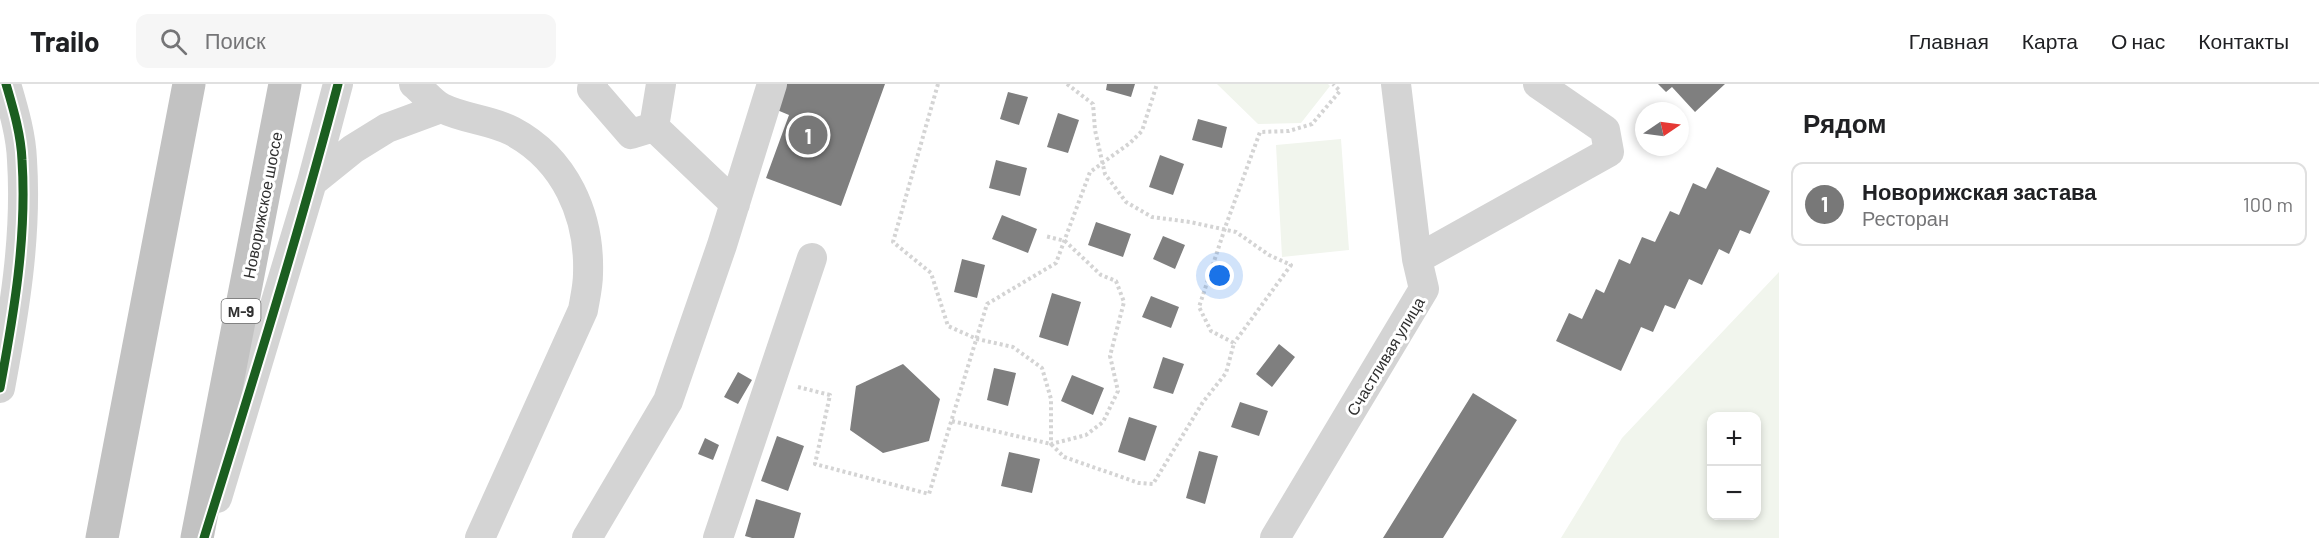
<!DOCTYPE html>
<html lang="ru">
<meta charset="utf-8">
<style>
body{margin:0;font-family:Barlow,sans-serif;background:#f6f6f6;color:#202124}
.controls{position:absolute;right:18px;bottom:18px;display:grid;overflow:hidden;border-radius:12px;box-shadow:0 3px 9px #0003}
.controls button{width:54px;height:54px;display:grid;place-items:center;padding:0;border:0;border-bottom:2px solid #e0e0e0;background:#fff;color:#202124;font:30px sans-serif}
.compass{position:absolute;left:1635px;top:18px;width:54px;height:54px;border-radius:50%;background:#fff;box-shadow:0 3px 9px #0003;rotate:77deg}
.you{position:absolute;left:1220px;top:192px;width:21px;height:21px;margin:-15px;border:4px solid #fff;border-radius:50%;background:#1a73e8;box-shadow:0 0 0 9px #1a73e833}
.badge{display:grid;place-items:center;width:39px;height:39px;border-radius:50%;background:#787878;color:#fff;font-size:20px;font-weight:700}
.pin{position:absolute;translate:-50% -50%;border:3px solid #fff;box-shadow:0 2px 6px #0006}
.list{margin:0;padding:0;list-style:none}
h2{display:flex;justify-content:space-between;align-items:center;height:78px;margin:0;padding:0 24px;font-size:26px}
h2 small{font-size:20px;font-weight:400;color:#757577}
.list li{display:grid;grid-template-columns:39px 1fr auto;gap:18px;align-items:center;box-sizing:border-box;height:84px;margin:0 12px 12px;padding:0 12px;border:2px solid #e0e0e0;border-radius:12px}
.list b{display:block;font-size:22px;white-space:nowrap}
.list p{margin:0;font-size:20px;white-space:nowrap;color:#757577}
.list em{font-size:20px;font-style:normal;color:#757577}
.icon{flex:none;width:33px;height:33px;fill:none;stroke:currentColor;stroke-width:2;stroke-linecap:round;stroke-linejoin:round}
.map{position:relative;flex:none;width:1779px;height:454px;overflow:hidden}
header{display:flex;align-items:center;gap:36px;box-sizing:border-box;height:84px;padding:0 30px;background:#fff;border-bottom:2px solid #e0e0e0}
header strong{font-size:28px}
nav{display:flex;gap:33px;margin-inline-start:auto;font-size:21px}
.search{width:420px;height:54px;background:#f6f6f6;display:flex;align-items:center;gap:15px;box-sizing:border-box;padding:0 21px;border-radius:12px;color:#757577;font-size:22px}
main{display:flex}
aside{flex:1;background:#fff}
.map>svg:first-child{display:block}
</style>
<header>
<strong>Trailo</strong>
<div class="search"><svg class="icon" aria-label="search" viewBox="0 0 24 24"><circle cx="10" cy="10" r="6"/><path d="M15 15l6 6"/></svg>Поиск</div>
<nav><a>Главная</a><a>Карта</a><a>О нас</a><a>Контакты</a></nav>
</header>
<main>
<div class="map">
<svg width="1779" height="454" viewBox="0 0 1779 454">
<rect width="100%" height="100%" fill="#fff"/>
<path fill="#f1f5ed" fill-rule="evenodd" d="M 1217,0 L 1328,0 L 1330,2 L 1301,39 L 1258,40 Z
M 1341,55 L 1349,166 L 1282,173 L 1276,61 Z
M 1779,188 L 1779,454 L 1561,454 L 1622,354 ZM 1756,332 L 1756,432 L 1712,432 L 1712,332 Z"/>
<path fill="#7f7f7f" d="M 786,0 L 885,0 L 841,122 L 766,94 L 789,31 L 777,26 Z
M 1107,0 L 1135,0 L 1131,13 L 1106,6 Z
M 1658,0 L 1725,0 L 1695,28 L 1672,3 L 1666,8 Z
M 1008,8 L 1028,13 L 1019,41 L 1000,35 Z
M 1058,29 L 1079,36 L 1068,69 L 1047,63 Z
M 1198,35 L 1227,43 L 1222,64 L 1192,56 Z
M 1160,71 L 1184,80 L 1173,111 L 1149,103 Z
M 996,76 L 1027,84 L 1020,112 L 989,104 Z
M 1717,83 L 1770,107 L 1750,150 L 1740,146 L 1729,170 L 1719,165 L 1702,201 L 1689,195 L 1675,225 L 1665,221 L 1653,248 L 1641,243 L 1621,287 L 1556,257 L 1569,229 L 1582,235 L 1596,205 L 1604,209 L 1619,175 L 1630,180 L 1642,153 L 1655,158 L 1670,127 L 1679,131 L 1693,99 L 1706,105 Z
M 1002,131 L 1037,145 L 1028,169 L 992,155 Z
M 1096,138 L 1131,150 L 1123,173 L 1088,161 Z
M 1163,152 L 1185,161 L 1175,185 L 1153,175 Z
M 962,175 L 985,181 L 977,214 L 954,208 Z
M 1052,209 L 1081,218 L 1068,262 L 1039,253 Z
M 1151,212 L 1179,223 L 1171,244 L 1142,233 Z
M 1279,260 L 1295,273 L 1272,303 L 1256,290 Z
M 1163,273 L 1184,280 L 1173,310 L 1153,304 Z
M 903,280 L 940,315 L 929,357 L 883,369 L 850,346 L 856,302 Z
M 994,284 L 1016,289 L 1008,322 L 987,316 Z
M 738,288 L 752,296 L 738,320 L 724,313 Z
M 1072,291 L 1104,304 L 1093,331 L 1061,317 Z
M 1473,309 L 1517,336 L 1443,454 L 1383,454 Z
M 1240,318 L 1268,327 L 1259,352 L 1231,343 Z
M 1129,333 L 1157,342 L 1145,377 L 1118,368 Z
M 777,352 L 804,362 L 788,407 L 761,397 Z
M 705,354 L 719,361 L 713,376 L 698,370 Z
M 1199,367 L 1218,372 L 1205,420 L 1186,414 Z
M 1009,368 L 1040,375 L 1032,409 L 1001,402 Z
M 756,415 L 801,429 L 794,454 L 752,454 L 745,452 Z"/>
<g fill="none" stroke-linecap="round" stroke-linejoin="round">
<path stroke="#d4d4d4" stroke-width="4" stroke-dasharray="3 3" stroke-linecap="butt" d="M 938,0 L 893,158 L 931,189 L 948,242 L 977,255 L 1013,263 L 1042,284 L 1051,315 L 1051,360 L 1086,351 L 1103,338 L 1118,307 L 1110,272 L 1124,218 L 1116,197 L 1101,191 L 1065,157 L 1045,152
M 1067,0 L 1093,20 L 1095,46 L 1105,90 L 1126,118 L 1152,133 L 1190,138 L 1236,148 L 1269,171 L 1291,181 L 1234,259
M 798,303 L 830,311 L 815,380 L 929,410 L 987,220 L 1056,179 L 1090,88 L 1130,59 L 1142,47 L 1157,0
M 952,337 L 1051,360 L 1064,373 L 1139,399 L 1153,400 L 1203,318 L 1226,289 L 1234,259 L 1211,247 L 1199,223 L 1226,141 L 1260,48 L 1289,47 L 1312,40 L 1340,7 L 1333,0"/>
<path stroke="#d4d4d4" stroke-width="30" d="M 414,0 C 423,7 432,19 442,24 C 464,35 491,36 512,47 C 565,75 590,131 588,190 C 588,202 585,214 583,226 L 480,454
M 593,0 L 592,5 L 631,50 L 654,43
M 661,0 L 654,43 L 735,120
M 312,98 L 353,65 L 387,44 L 441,24
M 1417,175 L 1609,68 L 1605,46 L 1538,0
M 0,304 C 14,229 27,153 22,76 C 21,50 13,24 6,0
M 217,414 L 312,98 L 338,0
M 587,454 L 668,317 L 722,161 L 772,0
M 718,454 L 812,174
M 1275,454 L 1424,205 L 1417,175 L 1396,0"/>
<path stroke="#c2c2c2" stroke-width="33" d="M 102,454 L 189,0
M 197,454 L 285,0"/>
<g stroke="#fff" stroke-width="13">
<path id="cycleway" d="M 0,304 C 14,229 27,153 22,76 C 21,50 13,24 6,0
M 204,454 C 251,303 298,153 338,0"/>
</g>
<use href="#cycleway" stroke="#1b5e20" stroke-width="9"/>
</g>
<g text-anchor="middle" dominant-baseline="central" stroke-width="6" stroke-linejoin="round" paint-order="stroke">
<rect fill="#fff" stroke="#6e6e6e" stroke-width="1.5" x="221.5" y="215" width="39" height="24" rx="4.5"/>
<g font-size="15" font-weight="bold" fill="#303030">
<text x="241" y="227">М-9</text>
</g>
<g font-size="16" fill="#303030" stroke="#fff">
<text transform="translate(262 121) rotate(-79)">Новорижское шоссе</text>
<text transform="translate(1385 272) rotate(-59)">Счастливая улица</text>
</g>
</g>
</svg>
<div class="controls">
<button>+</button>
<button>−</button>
</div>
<svg class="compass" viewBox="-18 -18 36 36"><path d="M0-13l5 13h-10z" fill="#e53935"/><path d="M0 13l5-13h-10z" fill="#757577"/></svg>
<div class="you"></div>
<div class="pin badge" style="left:808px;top:51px">1</div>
</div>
<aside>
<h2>Рядом<small></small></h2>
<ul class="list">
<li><span class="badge">1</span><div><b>Новорижская застава</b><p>Ресторан</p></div><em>100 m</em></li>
</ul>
</aside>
</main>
